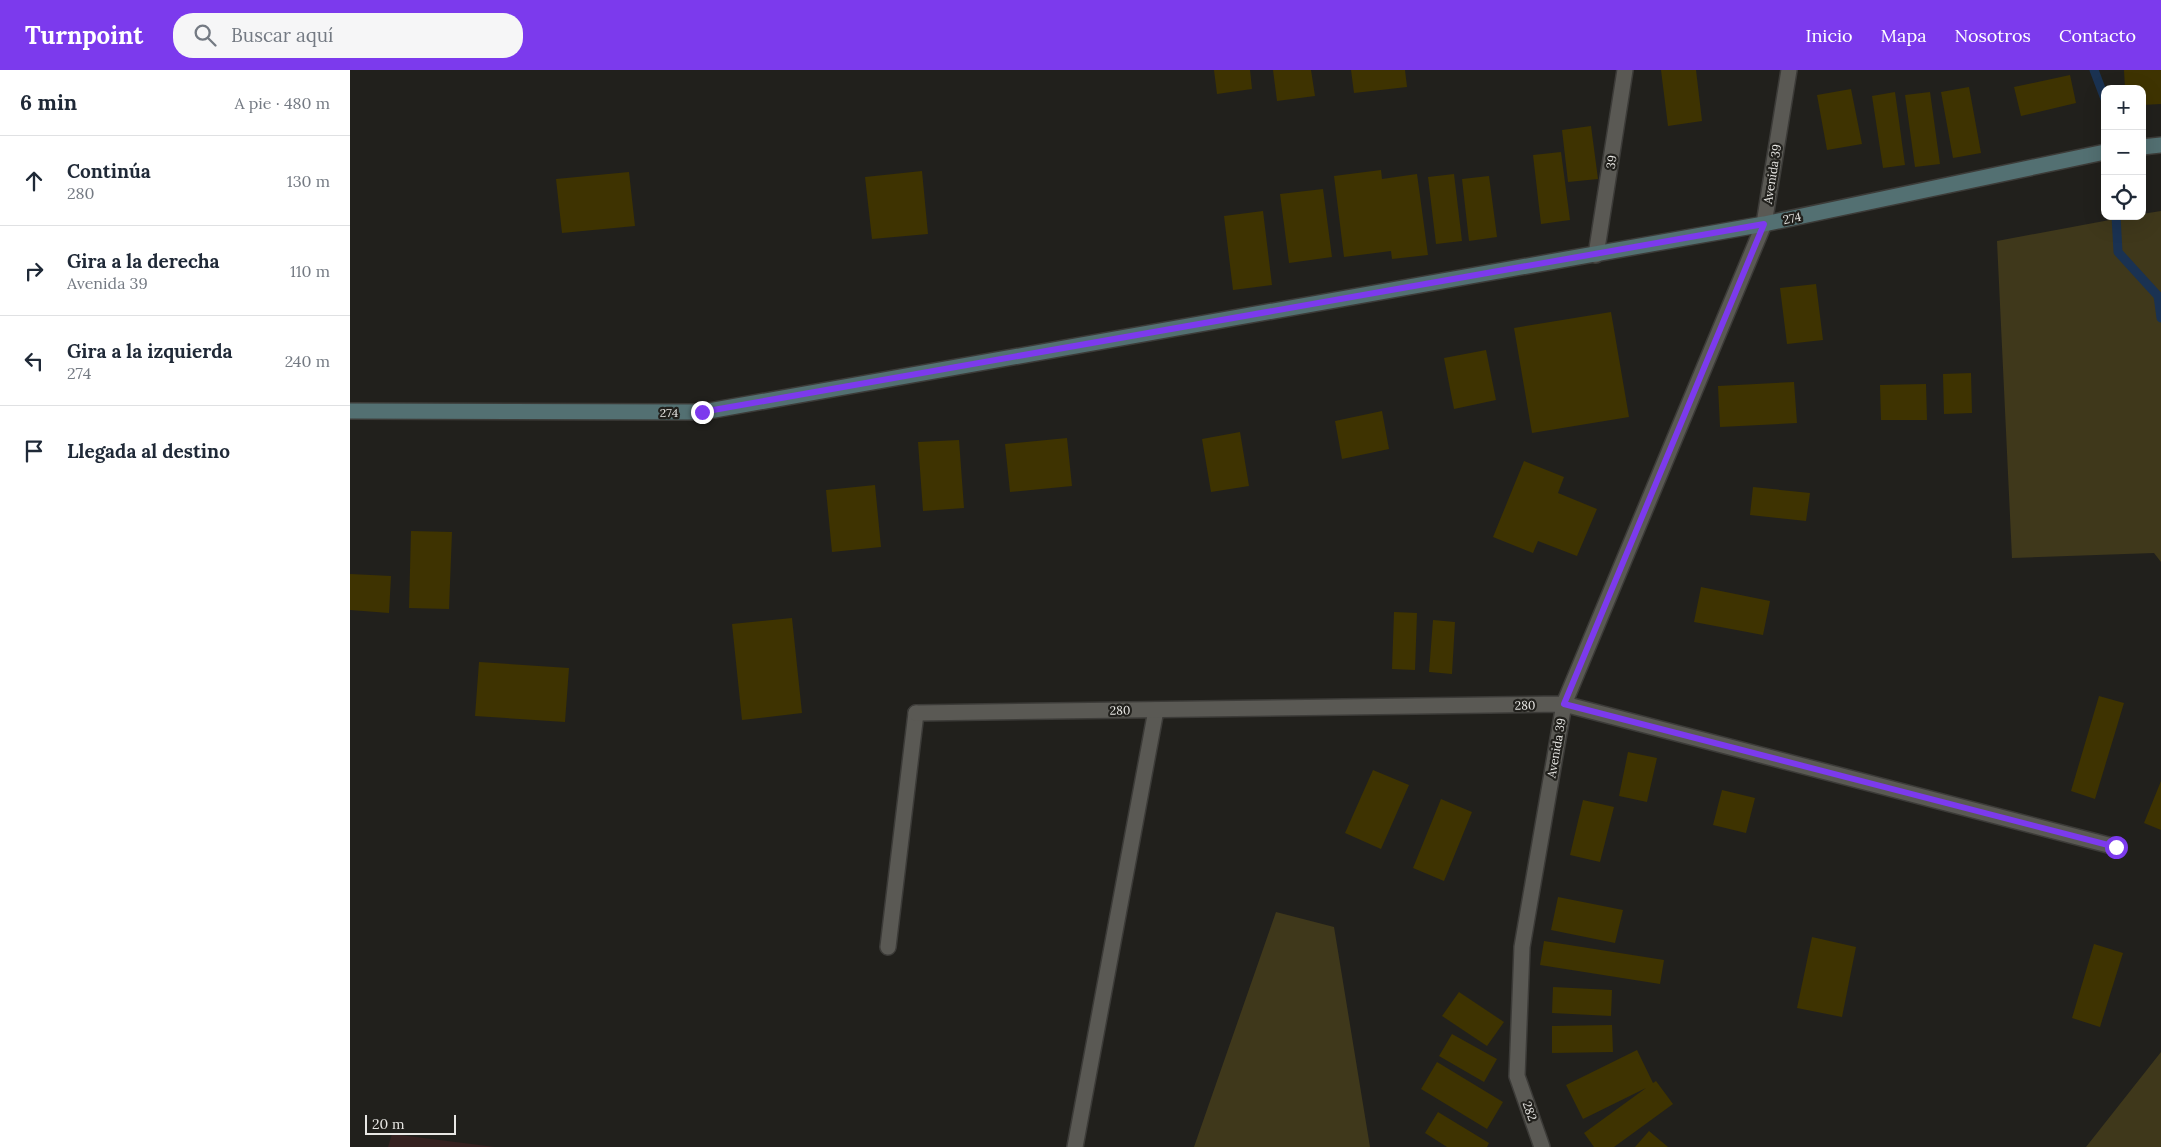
<!DOCTYPE html>
<html lang="es">
<meta charset="utf-8">
<style>
body{margin:0;font-family:Lora,serif;background:#f6f6f7;color:#1f2937}
.controls{position:absolute;right:15px;top:15px;display:grid;overflow:hidden;border-radius:10px;box-shadow:0 5px 20px #0002}
.controls button{width:45px;height:45px;display:grid;place-items:center;padding:0;border:0;border-bottom:1px solid #e0e1e3;background:#fff;color:#1f2937;font:25px sans-serif}
.scale{position:absolute;left:15px;bottom:12px;width:91px;box-sizing:border-box;padding-left:5px;border:2px solid #e8e7e4;border-top:0;font-size:14px;line-height:18px;white-space:nowrap;color:#e8e7e4;-webkit-text-stroke:4px #21201c;paint-order:stroke}
.stop{position:absolute;width:15px;height:15px;margin:-11px;border:4px solid #7c3aed;border-radius:50%;background:#fff}
.stop.end{background:#7c3aed;border-color:#fff;box-shadow:0 1px 5px #0008}
.list{margin:0;padding:0;list-style:none}
h2{display:flex;justify-content:space-between;align-items:center;height:65px;margin:0;padding:0 20px;font-size:21px}
h2 small{font-size:16px;font-weight:400;color:#747a83}
.list li{display:grid;grid-template-columns:32px 1fr auto;gap:15px;align-items:center;box-sizing:border-box;height:90px;padding:0 20px;border-top:1px solid #e0e1e3}
.list b{display:block;font-size:19px;white-space:nowrap}
.list p{margin:0;font-size:16px;white-space:nowrap;color:#747a83}
.list em{font-size:16px;font-style:normal;color:#747a83}
.icon{flex:none;width:28px;height:28px;fill:none;stroke:currentColor;stroke-width:2;stroke-linecap:round;stroke-linejoin:round}
.map{position:relative;flex:none;width:1811px;height:1077px;overflow:hidden}
header{display:flex;align-items:center;gap:30px;box-sizing:border-box;height:70px;padding:0 25px;background:#7c3aed;color:#fff}
header strong{font-size:24px}
nav{display:flex;gap:28px;margin-inline-start:auto;font-size:18px}
.search{width:350px;height:45px;background:#f6f6f7;display:flex;align-items:center;gap:12px;box-sizing:border-box;padding:0 18px;border-radius:20px;color:#747a83;font-size:19px}
main{display:flex}
aside{flex:1;background:#fff}
.map>svg:first-child{display:block}
</style>
<header>
<strong>Turnpoint</strong>
<div class="search"><svg class="icon" aria-label="search" viewBox="0 0 24 24"><circle cx="10" cy="10" r="6"/><path d="M15 15l6 6"/></svg>Buscar aquí</div>
<nav><a>Inicio</a><a>Mapa</a><a>Nosotros</a><a>Contacto</a></nav>
</header>
<main>
<aside>
<h2>6 min<small>A pie · 480 m</small></h2>
<ul class="list">
<li><svg class="icon" aria-label="ahead" viewBox="0 0 24 24"><path d="M12 20V5M6 11l6-6 6 6"/></svg><div><b>Continúa</b><p>280</p></div><em>130 m</em></li>
<li><svg class="icon" aria-label="right" viewBox="0 0 24 24"><path d="M7 20v-9h11M14 6l5 5-5 5"/></svg><div><b>Gira a la derecha</b><p>Avenida 39</p></div><em>110 m</em></li>
<li><svg class="icon" aria-label="left" viewBox="0 0 24 24"><path d="M17 20v-9H6M10 6l-5 5 5 5"/></svg><div><b>Gira a la izquierda</b><p>274</p></div><em>240 m</em></li>
<li><svg class="icon" aria-label="arrive" viewBox="0 0 24 24"><path d="M6 21V4h12l-3 4 3 4H6"/></svg><div><b>Llegada al destino</b></div></li>
</ul>
</aside>
<div class="map">
<svg width="1811" height="1077" viewBox="0 0 1811 1077">
<rect width="100%" height="100%" fill="#21201c"/>
<path fill="#352120" d="M 42,1064 L 145,1077 L 38,1077 Z"/>
<path fill="#3f381b" d="M 1811,141 L 1811,492 L 1804,483 L 1662,488 L 1647,171 L 1781,146 L 1792,146 L 1792,144 Z
M 926,842 L 984,857 L 1020,1077 L 844,1077 Z
M 1811,982 L 1811,1077 L 1736,1077 Z"/>
<g fill="none" stroke-linecap="round" stroke-linejoin="round">
<path stroke="#1a3252" stroke-width="9" d="M 1744,0 L 1755,29
M 1766,146 L 1768,182 L 1808,226 L 1811,248"/>
</g>
<path fill="#3e3301" d="M 864,0 L 900,0 L 902,19 L 867,24 Z
M 923,0 L 961,0 L 965,26 L 927,31 Z
M 1001,0 L 1055,0 L 1057,17 L 1004,23 Z
M 1311,0 L 1346,0 L 1352,51 L 1318,56 Z
M 1774,0 L 1811,0 L 1811,34 L 1792,35 L 1792,19 L 1775,19 Z
M 1720,5 L 1726,33 L 1671,46 L 1664,17 Z
M 1619,17 L 1631,83 L 1603,88 L 1591,22 Z
M 1501,19 L 1512,74 L 1477,80 L 1467,25 Z
M 1545,22 L 1555,95 L 1533,98 L 1522,26 Z
M 1580,22 L 1590,94 L 1565,97 L 1555,25 Z
M 1241,56 L 1248,109 L 1218,112 L 1212,60 Z
M 1211,82 L 1220,150 L 1191,154 L 1183,85 Z
M 1031,100 L 1032,109 L 1067,104 L 1078,185 L 1042,189 L 1041,181 L 994,187 L 984,106 Z
M 572,101 L 578,164 L 522,169 L 515,107 Z
M 279,102 L 285,156 L 212,163 L 206,109 Z
M 1104,104 L 1112,171 L 1086,174 L 1078,107 Z
M 1139,106 L 1147,167 L 1119,171 L 1112,109 Z
M 973,119 L 982,187 L 939,193 L 930,124 Z
M 913,141 L 922,215 L 883,220 L 874,146 Z
M 1466,214 L 1473,270 L 1437,274 L 1430,218 Z
M 1261,242 L 1279,347 L 1182,363 L 1164,258 Z
M 1136,280 L 1146,330 L 1104,339 L 1094,288 Z
M 1621,303 L 1622,343 L 1594,344 L 1593,304 Z
M 1444,312 L 1447,353 L 1370,357 L 1368,316 Z
M 1576,314 L 1577,350 L 1531,350 L 1530,315 Z
M 1032,341 L 1039,379 L 992,389 L 985,351 Z
M 890,362 L 899,416 L 861,422 L 852,369 Z
M 717,368 L 722,416 L 660,422 L 655,374 Z
M 609,370 L 614,438 L 573,441 L 568,372 Z
M 1174,391 L 1214,407 L 1208,423 L 1247,439 L 1227,486 L 1188,471 L 1183,483 L 1143,467 Z
M 525,415 L 531,477 L 482,482 L 476,420 Z
M 1403,417 L 1460,423 L 1456,451 L 1400,445 Z
M 61,461 L 102,462 L 99,539 L 59,538 Z
M 0,504 L 41,506 L 39,543 L 0,540 Z
M 1351,517 L 1420,531 L 1413,565 L 1344,552 Z
M 1044,542 L 1067,543 L 1065,600 L 1042,599 Z
M 442,548 L 452,643 L 392,650 L 382,554 Z
M 1083,550 L 1105,552 L 1102,604 L 1079,602 Z
M 129,592 L 219,598 L 215,652 L 125,646 Z
M 1749,626 L 1774,633 L 1745,729 L 1721,721 Z
M 1278,682 L 1307,688 L 1297,732 L 1269,726 Z
M 1023,700 L 1059,715 L 1031,779 L 995,763 Z
M 1811,711 L 1811,760 L 1794,753 Z
M 1372,720 L 1405,728 L 1396,763 L 1363,755 Z
M 1091,729 L 1122,742 L 1094,811 L 1063,798 Z
M 1233,730 L 1264,737 L 1250,792 L 1220,785 Z
M 1208,827 L 1273,840 L 1265,873 L 1201,860 Z
M 1462,867 L 1506,877 L 1492,947 L 1447,938 Z
M 1194,871 L 1314,890 L 1310,914 L 1190,895 Z
M 1744,874 L 1773,883 L 1750,957 L 1722,948 Z
M 1203,917 L 1262,920 L 1261,946 L 1202,943 Z
M 1109,922 L 1154,952 L 1137,976 L 1092,946 Z
M 1262,955 L 1263,982 L 1202,983 L 1202,956 Z
M 1102,964 L 1147,989 L 1134,1012 L 1089,986 Z
M 1287,980 L 1303,1013 L 1306,1011 L 1323,1034 L 1264,1077 L 1244,1077 L 1234,1063 L 1296,1018 L 1233,1049 L 1216,1015 Z
M 1087,992 L 1153,1032 L 1137,1059 L 1071,1019 Z
M 1088,1042 L 1139,1073 L 1137,1077 L 1097,1077 L 1075,1063 Z
M 1299,1061 L 1318,1077 L 1285,1077 Z"/>
<g fill="none" stroke-linecap="round" stroke-linejoin="round">
<g stroke="#3c3b38" stroke-width="18">
<path id="lane" d="M 538,877 L 566,643
M 725,1077 L 806,640"/>
</g>
<g stroke="#3c3b38" stroke-width="18">
<path id="street" d="M 1246,185 L 1275,0
M 566,643 L 1214,634 L 1766,777
M 1192,1077 L 1167,1006 L 1172,877 L 1214,634 L 1414,154 L 1439,0"/>
</g>
<g stroke="#3c3b38" stroke-width="18">
<path id="secondary" d="M 1792,77 L 1811,75
M 0,341 L 353,342 L 1414,154 L 1755,82"/>
</g>
<use href="#lane" stroke="#5a5954" stroke-width="15"/>
<use href="#street" stroke="#5a5954" stroke-width="15"/>
<use href="#secondary" stroke="#537072" stroke-width="15"/>
</g>
<g fill="none" stroke-linecap="round" stroke-linejoin="round">
<path stroke="#7c3aed" stroke-width="6" d="M 352,342 L 1414,154 L 1214,634 L 1766,777"/>
</g>
<g text-anchor="middle" dominant-baseline="central" stroke-width="4.5" stroke-linejoin="round" paint-order="stroke">
<g font-size="12" fill="#e8e7e4" stroke="#21201c">
<text transform="translate(1261 92) rotate(-81)">39</text>
<text transform="translate(1422 104) rotate(-81)">Avenida 39</text>
<text transform="translate(1442 148) rotate(-12)">274</text>
<text x="319" y="342">274</text>
<text transform="translate(1175 635) rotate(-1)">280</text>
<text transform="translate(770 640) rotate(-1)">280</text>
<text transform="translate(1206 678) rotate(-80)">Avenida 39</text>
<text transform="translate(1180 1041) rotate(70)">282</text>
</g>
</g>
</svg>
<div class="controls">
<button>+</button>
<button>−</button>
<button><svg class="icon" aria-label="locate" viewBox="0 0 24 24"><circle cx="12" cy="12" r="6"/><path d="M12 2v4M12 18v4M2 12h4M18 12h4"/></svg></button>
</div>
<div class="scale">20 m</div>
<div class="stop" style="left:1766px;top:777px"></div>
<div class="stop end" style="left:352px;top:342px"></div>
</div>
</main>
